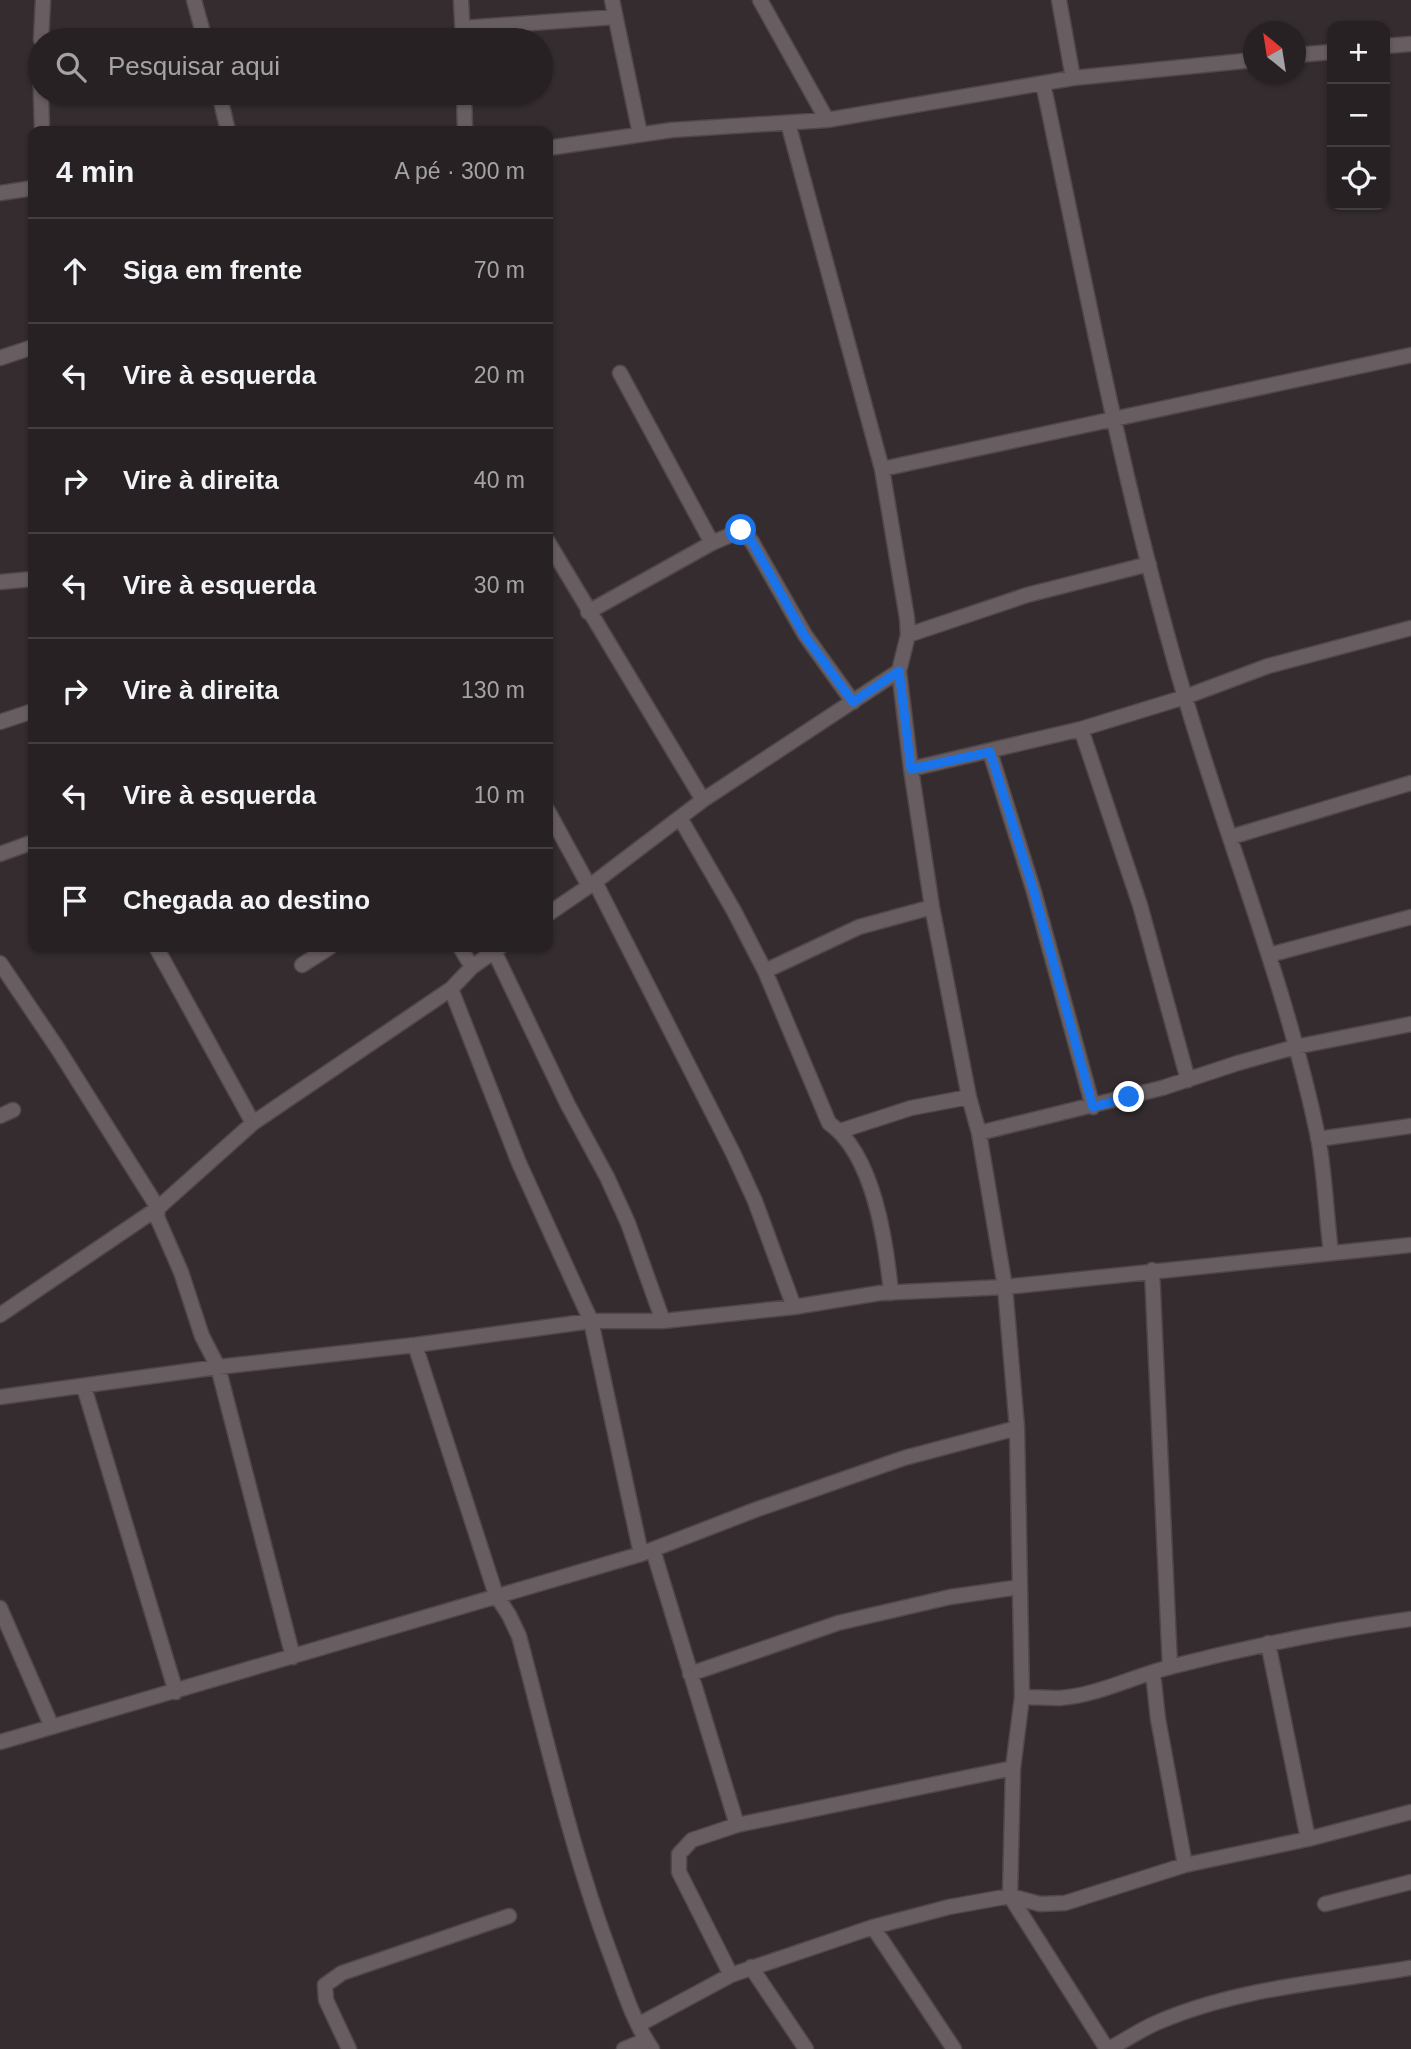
<!DOCTYPE html>
<html lang="pt">
<meta charset="utf-8">
<style>
body{margin:0;font-family:Arial,sans-serif;background:#2f292b;color:#f1f3f6}
.controls{position:absolute;right:21px;top:21px;display:grid;overflow:hidden;border-radius:14px;box-shadow:0 2px 5px #0004}
.controls button{width:63px;height:63px;display:grid;place-items:center;padding:0;border:0;border-bottom:2px solid #433e41;background:#272123;color:#f1f3f6;font:35px sans-serif}
.compass{position:absolute;left:1243px;top:21px;width:63px;height:63px;border-radius:50%;background:#272123;box-shadow:0 2px 5px #0004;rotate:330deg}
.stop{position:absolute;width:21px;height:21px;margin:-16px;border:5px solid #1a73e8;border-radius:50%;background:#fff}
.stop.end{background:#1a73e8;border-color:#fff;box-shadow:0 2px 7px #0008}
.list{margin:0;padding:0;list-style:none}
h2{display:flex;justify-content:space-between;align-items:center;height:91px;margin:0;padding:0 28px;font-size:30px}
h2 small{font-size:23px;font-weight:400;color:#a4a3a6}
.list li{display:grid;grid-template-columns:46px 1fr auto;gap:21px;align-items:center;box-sizing:border-box;height:105px;padding:0 28px;border-top:2px solid #433e41}
.list b{display:block;font-size:26px;white-space:nowrap}
.list em{font-size:23px;font-style:normal;color:#a4a3a6}
.icon{flex:none;width:38px;height:38px;fill:none;stroke:currentColor;stroke-width:2;stroke-linecap:round;stroke-linejoin:round}
.map{position:relative;flex:none;width:1411px;height:2049px;overflow:hidden}
.search{position:absolute;background:#272123;box-shadow:0 2px 5px #0004;left:28px;top:28px;width:525px;height:77px;display:flex;align-items:center;gap:18px;box-sizing:border-box;padding:0 24px;border-radius:38px;color:#a4a3a6;font-size:26px}
.panel{position:absolute;background:#272123;box-shadow:0 2px 5px #0004;left:28px;top:126px;width:525px;height:826px;border-radius:14px}
.map>svg:first-child{display:block}
</style>
<div class="map">
<svg width="1411" height="2049" viewBox="0 0 1411 2049">
<rect width="100%" height="100%" fill="#342c2f"/>
<g fill="none" stroke-linecap="round" stroke-linejoin="round">
<g stroke="#4f474a" stroke-width="17">
<path id="street" d="M 194,0 L 205,40
M 461,0 L 463,40
M 612,0 L 640,134
M 760,0 L 827,120
M 1059,0 L 1073,78
M 463,28 L 615,17
M 41,40 L 43,0
M 1385,46 L 1411,44
M 1296,55 L 1332,52
M 40,59 L 42,131
M 1043,83 C 1086,288 1125,495 1185,697 C 1228,844 1287,987 1318,1137 C 1325,1174 1326,1214 1331,1252
M 219,93 L 228,131
M 464,93 L 465,131
M 788,123 L 882,469 L 907,618 L 908,635 L 899,671 L 911,769 L 932,907 L 969,1097 L 979,1133 L 1005,1287 L 1017,1428 L 1022,1697 L 1013,1768 L 1010,1896 L 1107,2049
M 548,148 L 672,130 L 827,120 L 1073,78 L 1254,60
M 0,193 L 33,188
M 0,358 L 33,347
M 620,373 L 712,543
M 882,469 L 1411,355
M 548,542 L 703,800
M 0,582 L 33,579
M 588,612 L 712,543 L 742,530 L 752,542 L 805,635 L 853,702
M 908,635 L 1027,595 L 1149,564
M 0,722 L 33,711
M 1081,729 L 1140,905 L 1188,1080
M 990,752 L 1034,892 L 1093,1107
M 911,769 L 1081,729 L 1185,697 L 1268,666 L 1411,628
M 548,811 L 589,886
M 680,818 L 734,911 L 765,971 L 829,1123 C 874,1155 886,1241 891,1293
M 1231,837 L 1411,783
M 0,854 L 33,842
M 595,882 L 733,1153 L 755,1201 L 794,1307
M 548,914 L 595,882 L 703,800 L 899,671
M 156,947 L 253,1123
M 460,947 L 472,967
M 494,951 L 568,1105 L 607,1177 L 628,1223 L 663,1321
M 1269,955 L 1411,917
M 0,963 L 58,1049 L 158,1208 L 157,1217 L 181,1272 L 202,1336 L 218,1367 L 293,1657
M 302,965 L 330,947
M 765,971 L 859,927 L 932,907
M 451,989 L 519,1163 L 591,1321 L 641,1554
M 0,1116 L 13,1110
M 840,1131 L 911,1108 L 969,1097
M 979,1133 L 1162,1088 L 1238,1063 L 1295,1047 L 1411,1024
M 1318,1139 L 1411,1126
M 1152,1270 L 1170,1667
M 0,1315 L 158,1208 L 253,1123 L 451,989 L 472,967 L 500,947
M 415,1345 L 496,1595 L 509,1615 L 519,1636 C 548,1745 573,1856 613,1961 C 624,1991 634,2023 652,2049
M 84,1387 L 176,1692
M 0,1397 L 218,1367 L 415,1345 L 591,1321 L 663,1321 L 794,1307 L 880,1293 L 1005,1287 L 1411,1245
M 653,1550 L 737,1825
M 0,1608 L 52,1727
M 1268,1643 L 1308,1839
M 1153,1673 L 1158,1719 L 1185,1865
M 690,1674 L 838,1623 L 950,1597 L 1020,1587
M 1022,1697 C 1035,1697 1048,1698 1060,1698 C 1099,1695 1136,1675 1174,1666 C 1252,1646 1331,1630 1411,1619
M 0,1742 L 641,1554 L 755,1510 L 904,1458 L 1017,1428
M 1325,1904 L 1411,1882
M 873,1927 L 954,2049
M 751,1967 L 806,2049
M 731,1975 L 679,1872 L 679,1854 L 692,1840 L 737,1825 L 1013,1768
M 638,2025 L 731,1975 L 873,1927 L 949,1907 L 1010,1896 L 1040,1904 L 1065,1903 L 1185,1865 L 1308,1839 L 1411,1812
M 349,2049 L 326,2000 L 325,1985 L 342,1973 L 509,1916
M 624,2049 L 646,2040
M 1109,2049 C 1124,2041 1140,2030 1156,2023 C 1235,1988 1327,1982 1411,1968"/>
</g>
<use href="#street" stroke="#685e62" stroke-width="14"/>
</g>
<g fill="none" stroke-linecap="round" stroke-linejoin="round">
<path stroke="#1a73e8" stroke-width="9" d="M 741,530 L 752,542 L 804,635 L 853,702 L 899,671 L 911,769 L 990,752 L 1034,892 L 1093,1107 L 1129,1097"/>
</g>
</svg>
<div class="controls">
<button>+</button>
<button>−</button>
<button><svg class="icon" aria-label="locate" viewBox="0 0 24 24"><circle cx="12" cy="12" r="6"/><path d="M12 2v4M12 18v4M2 12h4M18 12h4"/></svg></button>
</div>
<svg class="compass" viewBox="-18 -18 36 36"><path d="M0-13l5 13h-10z" fill="#e53935"/><path d="M0 13l5-13h-10z" fill="#a4a3a6"/></svg>
<div class="stop" style="left:741px;top:530px"></div>
<div class="stop end" style="left:1129px;top:1097px"></div>
<div class="search"><svg class="icon" aria-label="search" viewBox="0 0 24 24"><circle cx="10" cy="10" r="6"/><path d="M15 15l6 6"/></svg>Pesquisar aqui</div>
<section class="panel">
<h2>4 min<small>A pé · 300 m</small></h2>
<ul class="list">
<li><svg class="icon" aria-label="ahead" viewBox="0 0 24 24"><path d="M12 20V5M6 11l6-6 6 6"/></svg><div><b>Siga em frente</b></div><em>70 m</em></li>
<li><svg class="icon" aria-label="left" viewBox="0 0 24 24"><path d="M17 20v-9H6M10 6l-5 5 5 5"/></svg><div><b>Vire à esquerda</b></div><em>20 m</em></li>
<li><svg class="icon" aria-label="right" viewBox="0 0 24 24"><path d="M7 20v-9h11M14 6l5 5-5 5"/></svg><div><b>Vire à direita</b></div><em>40 m</em></li>
<li><svg class="icon" aria-label="left" viewBox="0 0 24 24"><path d="M17 20v-9H6M10 6l-5 5 5 5"/></svg><div><b>Vire à esquerda</b></div><em>30 m</em></li>
<li><svg class="icon" aria-label="right" viewBox="0 0 24 24"><path d="M7 20v-9h11M14 6l5 5-5 5"/></svg><div><b>Vire à direita</b></div><em>130 m</em></li>
<li><svg class="icon" aria-label="left" viewBox="0 0 24 24"><path d="M17 20v-9H6M10 6l-5 5 5 5"/></svg><div><b>Vire à esquerda</b></div><em>10 m</em></li>
<li><svg class="icon" aria-label="arrive" viewBox="0 0 24 24"><path d="M6 21V4h12l-3 4 3 4H6"/></svg><div><b>Chegada ao destino</b></div></li>
</ul>
</section>
</div>
